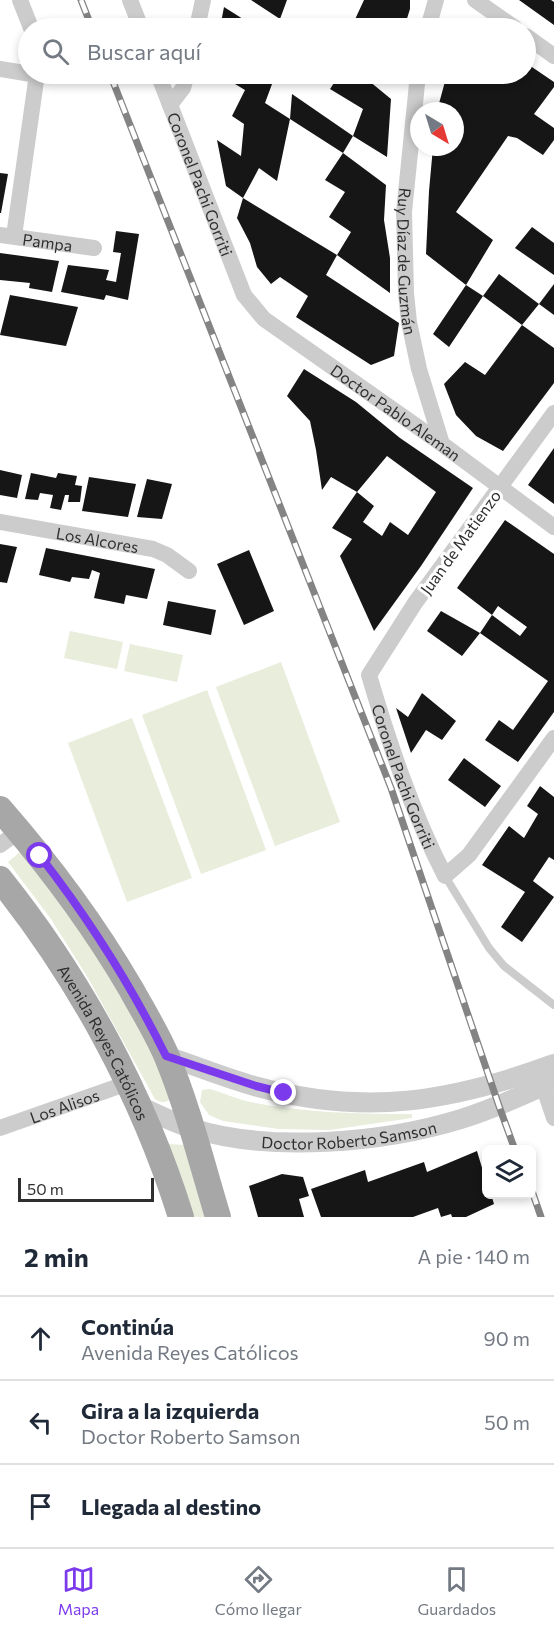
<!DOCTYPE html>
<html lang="es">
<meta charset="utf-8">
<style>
body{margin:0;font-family:Commissioner,sans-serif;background:#f2f2f3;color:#1f2937}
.controls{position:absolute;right:18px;bottom:18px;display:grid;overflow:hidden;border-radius:9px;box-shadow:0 3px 9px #0003}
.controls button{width:54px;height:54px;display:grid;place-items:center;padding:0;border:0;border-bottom:2px solid #e0e1e3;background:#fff;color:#1f2937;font:30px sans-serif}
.compass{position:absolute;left:410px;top:102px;width:54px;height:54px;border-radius:50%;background:#fff;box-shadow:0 3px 9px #0003;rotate:142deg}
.scale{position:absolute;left:18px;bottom:15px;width:136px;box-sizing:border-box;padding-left:6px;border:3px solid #2f2f2f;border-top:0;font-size:16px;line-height:21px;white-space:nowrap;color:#2f2f2f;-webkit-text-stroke:4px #fff;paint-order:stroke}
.stop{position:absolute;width:18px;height:18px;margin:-14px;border:4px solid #7c3aed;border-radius:50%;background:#fff}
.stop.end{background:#7c3aed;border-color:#fff;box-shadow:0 2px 6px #0008}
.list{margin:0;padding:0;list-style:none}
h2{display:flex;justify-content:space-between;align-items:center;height:78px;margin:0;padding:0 24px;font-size:26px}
h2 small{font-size:20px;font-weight:400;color:#747a83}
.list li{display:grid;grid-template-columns:39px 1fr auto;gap:18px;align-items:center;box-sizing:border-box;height:84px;padding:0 24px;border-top:2px solid #e0e1e3}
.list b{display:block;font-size:22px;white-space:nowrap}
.list p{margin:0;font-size:20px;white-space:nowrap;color:#747a83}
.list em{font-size:20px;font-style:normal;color:#747a83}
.icon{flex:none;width:33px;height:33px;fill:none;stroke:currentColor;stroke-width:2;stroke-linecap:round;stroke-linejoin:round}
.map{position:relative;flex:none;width:554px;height:1217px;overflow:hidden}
.search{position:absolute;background:#fff;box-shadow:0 3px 9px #0003;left:18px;right:18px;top:18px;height:66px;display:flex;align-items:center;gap:15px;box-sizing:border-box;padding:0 21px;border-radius:33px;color:#747a83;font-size:22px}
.sheet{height:330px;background:#fff}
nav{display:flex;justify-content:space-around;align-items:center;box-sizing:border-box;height:84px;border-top:2px solid #e0e1e3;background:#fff;font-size:16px;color:#747a83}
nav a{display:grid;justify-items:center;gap:3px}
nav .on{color:#7c3aed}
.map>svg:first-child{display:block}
</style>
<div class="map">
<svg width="554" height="1217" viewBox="0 0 554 1217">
<rect width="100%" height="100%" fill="#fff"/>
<path fill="#e8eddc" d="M 70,631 L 123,642 L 117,669 L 64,658 Z
M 130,644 L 183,655 L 177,682 L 124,671 Z
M 281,662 L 340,822 L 275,846 L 216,687 Z
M 207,690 L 266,850 L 201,874 L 142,715 Z
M 132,718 L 192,878 L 127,902 L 68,743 Z
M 21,851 L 71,914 L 131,1014 L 172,1090 L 173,1097 C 166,1103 163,1104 155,1099 L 88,978 L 51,919 L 8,862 Z
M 210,1089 C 223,1093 237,1099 250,1102 C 303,1113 358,1114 412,1114 L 412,1118 L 330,1130 L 279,1129 L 223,1121 L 209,1115 L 200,1102 L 202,1090 Z
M 168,1144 L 186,1145 L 209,1217 L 191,1217 Z"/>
<path fill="#161616" d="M 251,0 L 287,0 L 280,19 Z
M 364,0 L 410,0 L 410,9 L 404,28 L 351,28 Z
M 519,0 L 551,0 L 554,2 L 554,25 Z
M 224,7 L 257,28 L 220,28 Z
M 526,63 L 554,82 L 554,87 L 534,114 L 554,128 L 554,140 L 543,155 L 517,138 L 508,136 L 456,212 L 493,240 L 466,285 L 483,296 L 449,347 L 433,334 L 466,285 L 426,254 L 429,191 L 433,147 L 455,147 L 455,111 L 437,111 L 447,74 L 526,74 Z
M 227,74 L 270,74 L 275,76 L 265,103 L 290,119 L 277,181 L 259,168 L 243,198 L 226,186 L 217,140 L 241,156 L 244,124 L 232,116 L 245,90 L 225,78 Z
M 340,74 L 364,74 L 363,76 L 391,99 L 387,157 L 353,136 L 363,109 L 330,89 Z
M 292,94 L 353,136 L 343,153 L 290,119 Z
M 343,153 L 386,185 L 384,220 L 390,258 L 390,293 L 337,255 L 326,275 L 399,323 L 394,356 L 371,365 L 296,317 L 308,296 L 280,277 L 271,284 L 257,267 L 250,243 L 237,218 L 243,198 L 337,255 L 351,232 L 329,217 L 345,192 L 325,180 Z
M 0,173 L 8,174 L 1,213 L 0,213 Z
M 532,227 L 554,243 L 554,275 L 515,248 Z
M 116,231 L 139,234 L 128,300 L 106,295 L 104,300 L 61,292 L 68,265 L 109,270 L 106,280 L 116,282 L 121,253 L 113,252 Z
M 0,253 L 59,261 L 52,292 L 29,288 L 30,283 L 0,280 Z
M 499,274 L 539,304 L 522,325 L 483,296 Z
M 554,284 L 554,315 L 539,304 Z
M 10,295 L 78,307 L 66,346 L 0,335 Z
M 522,325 L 554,348 L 554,383 L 503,451 L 476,436 L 456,415 L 444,384 L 465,362 L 485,375 Z
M 304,369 L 356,402 L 400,438 L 473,488 L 421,566 L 374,631 L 340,556 L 352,539 L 332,528 L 357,492 L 374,506 L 363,522 L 382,536 L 390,522 L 408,535 L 436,492 L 387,456 L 357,492 L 331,477 L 322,490 L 316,450 L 310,421 L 287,396 Z
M 554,448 L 554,504 L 528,485 Z
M 0,470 L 22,475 L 17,498 L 0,495 Z
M 31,473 L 56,478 L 58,473 L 77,476 L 75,485 L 82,486 L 80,502 L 68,502 L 69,495 L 65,495 L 61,510 L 50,508 L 53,495 L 40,493 L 38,500 L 25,499 Z
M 89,477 L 136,484 L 128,517 L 82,511 Z
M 147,479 L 172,484 L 162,519 L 137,517 Z
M 505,520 L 554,554 L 554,712 L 518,762 L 485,740 L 499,720 L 513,730 L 548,681 L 480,633 L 462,656 L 427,631 L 441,611 L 480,633 L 492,615 L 520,636 L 527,627 L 498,606 L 492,615 L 457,588 Z
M 0,544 L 17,547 L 7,583 L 0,582 Z
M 46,548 L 155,569 L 147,599 L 126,595 L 124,604 L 94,598 L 100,573 L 92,570 L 89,579 L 72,577 L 70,582 L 39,575 Z
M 249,550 L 274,611 L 244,625 L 217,564 Z
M 168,601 L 216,610 L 211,635 L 163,625 Z
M 422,693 L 456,721 L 442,740 L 426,730 L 411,753 L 396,708 L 408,717 Z
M 464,758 L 501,786 L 485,807 L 448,780 Z
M 540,786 L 554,797 L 554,860 L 549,857 L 533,881 L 554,897 L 522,942 L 501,927 L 525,892 L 482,865 L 509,826 L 524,838 L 538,814 L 527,806 Z
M 477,1151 L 486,1181 L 486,1194 L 491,1194 L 494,1204 L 466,1217 L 452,1217 L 451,1214 L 441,1217 L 438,1208 L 413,1217 L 321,1217 L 311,1189 L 365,1170 L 368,1182 L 424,1162 L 427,1172 Z
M 282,1174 L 303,1177 L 309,1196 L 299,1199 L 304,1217 L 258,1217 L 249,1186 Z"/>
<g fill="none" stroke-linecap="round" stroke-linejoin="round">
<path stroke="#ccc" stroke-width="8" d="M 445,876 L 489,948 L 504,966 L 554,1005"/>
<g stroke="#ccc" stroke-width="16">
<path d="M 20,0 L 31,28"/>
<path d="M 130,0 L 141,28"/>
<path d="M 475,0 L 515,28"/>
<path d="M 197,28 L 203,0"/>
<path d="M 428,28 L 436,0"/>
<path d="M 526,36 L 554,56"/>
<path d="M 0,69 L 37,75"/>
<path id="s1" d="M 158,74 L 244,295 L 264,319 L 442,444 L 554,527"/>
<path id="s2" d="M 418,74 L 404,212 L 406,293 L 409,322 L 419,369 L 442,444"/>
<path d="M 170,105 L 183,88 L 187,74"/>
<path id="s3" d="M 0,235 L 94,248"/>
<path d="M 14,236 L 37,74"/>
<path id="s4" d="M 554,413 L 415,603 L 369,675 C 389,743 412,812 445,876 L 469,855 L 554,738"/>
<path id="s5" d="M 0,522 L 153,549 L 167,555 L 189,571"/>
<path d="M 0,845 L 19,831"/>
<path d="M 539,1074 L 554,1118"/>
<path id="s6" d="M 0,1128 L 128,1083"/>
</g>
<g stroke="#ccc" stroke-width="20">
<path d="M 166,1056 C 197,1066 227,1079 258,1087 C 365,1116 451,1102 554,1064"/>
<path id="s7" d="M 141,1107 C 157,1114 174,1123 191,1128 C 270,1153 383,1143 461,1119 C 493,1109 524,1095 554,1081"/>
</g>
<g stroke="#a7a7a7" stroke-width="26">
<path d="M 0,809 C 49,865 93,924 131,989 C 143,1011 157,1033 167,1057 C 188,1108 202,1164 218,1217"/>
<path id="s8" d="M 0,879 C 80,979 143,1095 181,1217"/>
</g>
<g stroke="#848484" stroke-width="7">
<path id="rail" d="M 81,0 L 92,28
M 110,74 L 391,788 L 499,1106 L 515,1150
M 532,1191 L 541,1217"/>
</g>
<use href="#rail" stroke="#fff" stroke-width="4.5" stroke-dasharray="14" stroke-linecap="butt"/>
</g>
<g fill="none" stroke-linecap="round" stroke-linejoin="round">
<path stroke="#7c3aed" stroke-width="8" d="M 40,856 C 89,919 131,985 166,1056 L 256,1086 L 284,1093"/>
</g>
<g text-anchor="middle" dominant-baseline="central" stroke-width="6" stroke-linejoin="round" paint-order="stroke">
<g font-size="16" fill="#2f2f2f" stroke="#fff">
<text stroke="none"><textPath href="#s1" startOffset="118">Coronel Pachi Gorriti</textPath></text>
<text stroke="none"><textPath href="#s3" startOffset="48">Pampa</textPath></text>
<text stroke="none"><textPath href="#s2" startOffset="188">Ruy Díaz de Guzmán</textPath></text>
<text stroke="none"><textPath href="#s1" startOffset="430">Doctor Pablo Aleman</textPath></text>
<text stroke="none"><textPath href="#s5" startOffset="99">Los Alcores</textPath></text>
<text transform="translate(460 542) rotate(-54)">Juan de Matienzo</text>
<text stroke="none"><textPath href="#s4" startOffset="428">Coronel Pachi Gorriti</textPath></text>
<text stroke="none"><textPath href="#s8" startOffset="194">Avenida Reyes Católicos</textPath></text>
<text stroke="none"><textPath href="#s6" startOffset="68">Los Alisos</textPath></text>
<text stroke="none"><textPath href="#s7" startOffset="214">Doctor Roberto Samson</textPath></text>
</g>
</g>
</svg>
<div class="controls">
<button><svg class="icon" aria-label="layers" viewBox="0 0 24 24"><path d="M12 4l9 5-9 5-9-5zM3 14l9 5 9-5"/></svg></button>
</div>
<svg class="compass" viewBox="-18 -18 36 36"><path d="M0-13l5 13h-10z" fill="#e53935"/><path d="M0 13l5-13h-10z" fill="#747a83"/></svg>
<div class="scale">50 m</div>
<div class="stop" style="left:40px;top:856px"></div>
<div class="stop end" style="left:284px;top:1093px"></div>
<div class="search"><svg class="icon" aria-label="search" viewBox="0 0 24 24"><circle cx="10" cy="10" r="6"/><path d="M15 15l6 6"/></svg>Buscar aquí</div>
</div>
<section class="sheet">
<h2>2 min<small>A pie · 140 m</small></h2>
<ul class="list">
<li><svg class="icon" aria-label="ahead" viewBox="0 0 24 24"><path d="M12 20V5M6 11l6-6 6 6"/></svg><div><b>Continúa</b><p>Avenida Reyes Católicos</p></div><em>90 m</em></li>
<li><svg class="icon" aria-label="left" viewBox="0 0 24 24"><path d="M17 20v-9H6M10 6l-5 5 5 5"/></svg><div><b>Gira a la izquierda</b><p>Doctor Roberto Samson</p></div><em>50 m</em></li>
<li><svg class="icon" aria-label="arrive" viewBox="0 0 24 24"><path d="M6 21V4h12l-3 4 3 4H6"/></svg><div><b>Llegada al destino</b></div></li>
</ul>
</section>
<nav>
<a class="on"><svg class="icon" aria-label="map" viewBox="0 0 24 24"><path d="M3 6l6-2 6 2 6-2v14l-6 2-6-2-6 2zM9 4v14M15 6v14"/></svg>Mapa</a>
<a><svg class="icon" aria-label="directions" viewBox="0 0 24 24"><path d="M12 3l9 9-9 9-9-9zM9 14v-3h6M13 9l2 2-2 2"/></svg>Cómo llegar</a>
<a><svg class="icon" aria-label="saved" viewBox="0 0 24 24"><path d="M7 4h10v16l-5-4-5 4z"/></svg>Guardados</a>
</nav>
